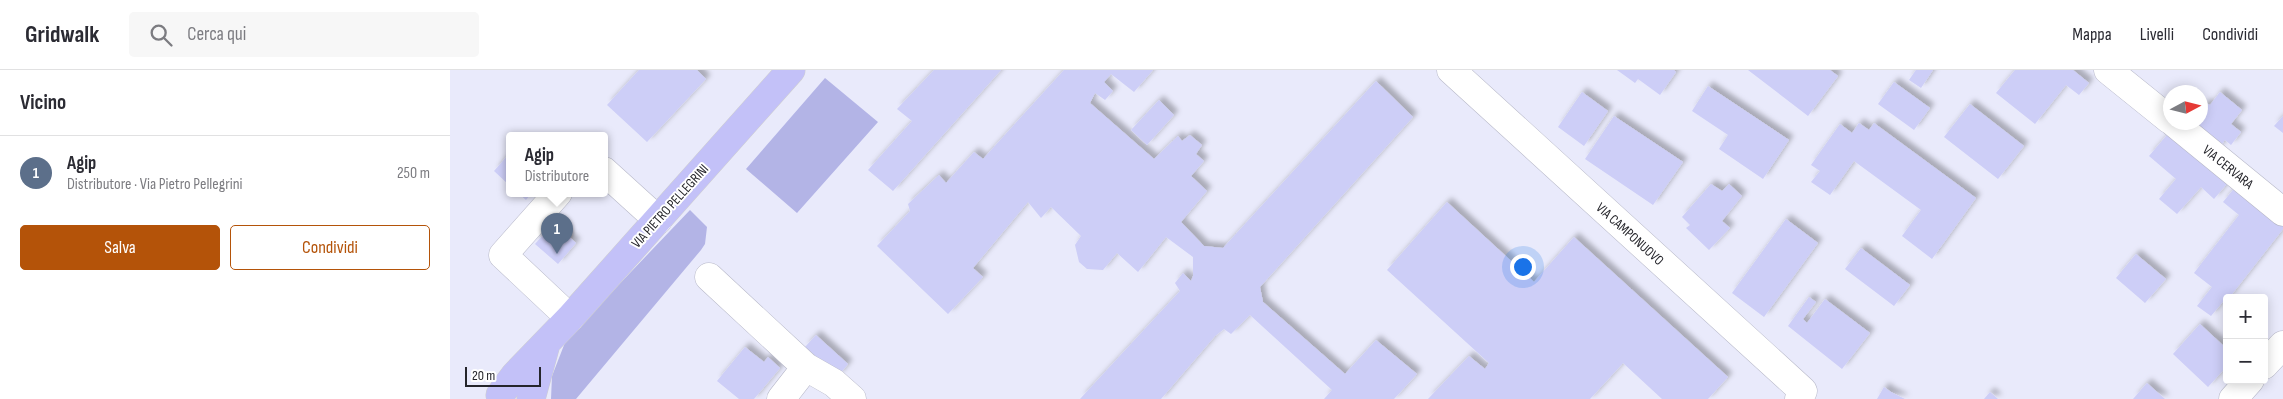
<!DOCTYPE html>
<html lang="it">
<meta charset="utf-8">
<style>
body{margin:0;font-family:"Sofia Sans Condensed",sans-serif;background:#f7f7f7;color:#2b2b33}
.controls{position:absolute;right:15px;bottom:15px;display:grid;overflow:hidden;border-radius:5px;box-shadow:0 2px 12px #0003}
.controls button{width:45px;height:45px;display:grid;place-items:center;padding:0;border:0;border-bottom:1px solid #e1e1e2;background:#fff;color:#2b2b33;font:25px sans-serif}
.compass{position:absolute;left:1713px;top:15px;width:45px;height:45px;border-radius:50%;background:#fff;box-shadow:0 2px 12px #0003;rotate:83deg}
.scale{position:absolute;left:15px;bottom:12px;width:76px;box-sizing:border-box;padding-left:5px;border:2px solid #25252b;border-top:0;font-size:14px;line-height:18px;white-space:nowrap;color:#25252b;-webkit-text-stroke:4px #fff;paint-order:stroke}
.you{position:absolute;left:1072px;top:196px;width:18px;height:18px;margin:-12px;border:4px solid #fff;border-radius:50%;background:#1a73e8;box-shadow:0 0 0 8px #1a73e833}
.badge{display:grid;place-items:center;width:32px;height:32px;border-radius:50%;background:#b45309;color:#fff;font-size:16px;font-weight:700}
.pin{position:absolute;translate:-50% -41px;filter:drop-shadow(0 1px 2px #0008)}
.pin::after{content:'';position:absolute;top:26px;width:18px;height:15px;background:inherit;clip-path:polygon(0 0,100% 0,50% 100%)}
.popup{position:absolute;left:56px;top:62px;width:102px;height:65px;box-sizing:border-box;display:grid;place-content:center;border-radius:5px;background:#fff;filter:drop-shadow(0 1px 4px #0005);font-size:16px;white-space:nowrap;color:#7c7c81}
.popup b{font-size:19px;color:#2b2b33}
.popup::after{content:'';position:absolute;left:50%;top:100%;margin-left:-10px;border:10px solid transparent;border-top-color:#fff}
.list{margin:0;padding:0;list-style:none}
h2{display:flex;justify-content:space-between;align-items:center;height:65px;margin:0;padding:0 20px;font-size:21px}
h2 small{font-size:16px;font-weight:400;color:#7c7c81}
.list li{display:grid;grid-template-columns:32px 1fr auto;gap:15px;align-items:center;box-sizing:border-box;height:75px;padding:0 20px;border-top:1px solid #e1e1e2}
.list b{display:block;font-size:19px;white-space:nowrap}
.list p{margin:0;font-size:16px;white-space:nowrap;color:#7c7c81}
.list em{font-size:16px;font-style:normal;color:#7c7c81}
.actions{display:flex;gap:10px;padding:15px 20px}
.actions a{flex:1;padding:11px 0;border:1px solid #b45309;border-radius:5px;text-align:center;font-size:18px;color:#b45309}
.actions .main{background:#b45309;color:#fff}
.icon{flex:none;width:28px;height:28px;fill:none;stroke:currentColor;stroke-width:2;stroke-linecap:round;stroke-linejoin:round}
.map{position:relative;flex:none;width:1833px;height:329px;overflow:hidden}
header{display:flex;align-items:center;gap:30px;box-sizing:border-box;height:70px;padding:0 25px;background:#fff;border-bottom:1px solid #e1e1e2}
header strong{font-size:24px}
nav{display:flex;gap:28px;margin-inline-start:auto;font-size:18px}
.search{width:350px;height:45px;background:#f7f7f7;display:flex;align-items:center;gap:12px;box-sizing:border-box;padding:0 18px;border-radius:5px;color:#7c7c81;font-size:19px}
main{display:flex}
aside{flex:1;background:#fff}
.map>svg:first-child{display:block}
</style>
<header>
<strong>Gridwalk</strong>
<div class="search"><svg class="icon" aria-label="search" viewBox="0 0 24 24"><circle cx="10" cy="10" r="6"/><path d="M15 15l6 6"/></svg>Cerca qui</div>
<nav><a>Mappa</a><a>Livelli</a><a>Condividi</a></nav>
</header>
<main>
<aside>
<h2>Vicino<small></small></h2>
<ul class="list">
<li><span class="badge" style="background:#5c6f8a">1</span><div><b>Agip</b><p>Distributore · Via Pietro Pellegrini</p></div><em>250 m</em></li>
</ul>
<div class="actions"><a class="main">Salva</a><a>Condividi</a></div>
</aside>
<div class="map">
<svg width="1833" height="329" viewBox="0 0 1833 329">
<defs>
<filter id="shadow"><feDropShadow dx="4.5" dy="-4.5" stdDeviation="2.5" flood-color="#0004"/></filter>
</defs>
<rect width="100%" height="100%" fill="#e9eafb"/>
<path fill="#b3b4e6" d="M 375,8 L 428,52 L 347,143 L 296,99 Z
M 240,140 L 257,157 L 255,174 L 251,180 L 126,329 L 101,329 L 102,306 L 116,270 Z"/>
<path fill="#cdcef7" filter="url(#shadow)" d="M 189,0 L 247,0 L 256,9 L 197,72 L 157,35 Z
M 484,0 L 551,0 L 443,121 L 418,100 L 462,51 L 447,39 Z
M 614,0 L 703,0 L 684,22 L 661,4 L 654,12 L 663,21 L 655,30 L 645,23 L 640,33 L 704,89 L 728,66 L 732,71 L 740,65 L 752,75 L 746,84 L 754,91 L 741,106 L 757,121 L 731,152 L 754,176 L 773,178 L 926,11 L 963,47 L 810,217 L 813,232 L 895,304 L 926,270 L 967,304 L 944,329 L 874,329 L 882,320 L 800,245 L 781,264 L 774,259 L 765,266 L 711,329 L 630,329 L 730,221 L 725,213 L 733,203 L 741,211 L 743,206 L 743,187 L 716,167 L 688,202 L 667,183 L 653,200 L 637,199 L 629,192 L 625,175 L 631,166 L 601,137 L 591,148 L 578,132 L 523,198 L 533,207 L 498,244 L 427,176 L 460,141 L 458,134 L 489,105 L 496,113 L 524,82 L 533,89 Z
M 1167,0 L 1224,0 L 1226,2 L 1210,25 L 1188,9 L 1185,13 Z
M 1298,0 L 1380,0 L 1388,6 L 1358,46 Z
M 1466,0 L 1483,0 L 1471,18 L 1459,10 Z
M 1565,0 L 1623,0 L 1639,13 L 1629,25 L 1616,15 L 1585,54 L 1546,23 Z
M 1444,12 L 1480,38 L 1464,60 L 1428,34 Z
M 1258,16 L 1339,70 L 1313,109 L 1269,79 L 1278,65 L 1242,41 Z
M 1132,22 L 1158,41 L 1134,76 L 1108,57 Z
M 1770,22 L 1792,40 L 1781,54 L 1791,62 L 1781,75 L 1775,70 L 1767,80 L 1740,52 L 1750,52 L 1750,40 L 1756,33 L 1760,35 Z
M 709,30 L 724,45 L 697,75 L 681,60 Z
M 1520,34 L 1574,76 L 1548,109 L 1494,67 Z
M 1164,46 L 1233,92 L 1203,135 L 1135,89 Z
M 1833,46 L 1833,63 L 1824,56 Z
M 1409,53 L 1419,60 L 1424,53 L 1526,128 L 1482,189 L 1452,166 L 1471,140 L 1404,91 L 1380,125 L 1361,112 L 1370,101 L 1361,95 L 1390,54 L 1402,63 Z
M 1723,58 L 1781,109 L 1764,129 L 1751,117 L 1727,144 L 1709,129 L 1726,109 L 1699,86 Z
M 59,84 L 59,115 L 44,101 Z
M 1261,114 L 1272,121 L 1279,114 L 1292,126 L 1272,151 L 1280,158 L 1259,180 L 1236,158 L 1240,155 L 1232,147 Z
M 1787,115 L 1833,152 L 1833,159 L 1779,228 L 1776,228 L 1761,246 L 1747,236 L 1762,217 L 1744,203 L 1789,145 L 1773,132 Z
M 68,123 L 82,123 L 76,130 Z
M 997,132 L 1084,212 L 1124,167 L 1278,307 L 1258,329 L 1212,329 L 1173,293 L 1140,329 L 978,329 L 1019,286 L 1035,299 L 1039,293 L 937,200 Z
M 1336,149 L 1368,173 L 1314,247 L 1282,223 Z
M 104,153 L 126,173 L 108,194 L 85,174 Z
M 1411,178 L 1460,215 L 1444,236 L 1395,199 Z
M 1686,184 L 1716,209 L 1695,233 L 1666,208 Z
M 1359,227 L 1366,232 L 1353,249 L 1357,253 L 1375,229 L 1420,263 L 1392,299 L 1338,256 Z
M 1750,254 L 1777,279 L 1777,296 L 1758,317 L 1723,284 Z
M 366,265 L 398,294 L 388,306 L 355,277 Z
M 295,277 L 314,292 L 318,287 L 330,298 L 304,329 L 289,329 L 267,311 Z
M 1697,313 L 1715,329 L 1683,329 Z
M 1434,317 L 1441,322 L 1455,329 L 1427,329 Z
M 1540,322 L 1548,329 L 1534,329 Z"/>
<g fill="none" stroke-linecap="round" stroke-linejoin="round">
<g stroke="#b7b8c8" stroke-width="29">
<path id="minor" d="M 1001,0 L 1353,321 L 1349,329
M 1658,0 L 1720,50
M 1723,52 L 1833,142
M 154,101 L 208,150
M 108,123 L 53,185 L 120,248
M 259,207 L 356,297 L 384,313 L 402,329
M 1814,295 L 1833,275
M 331,329 L 356,297
M 1783,329 L 1800,310"/>
</g>
<g stroke="#cfcfd0" stroke-width="29">
<path id="major" d="M 50,325 L 65,305 L 120,248 L 341,0
M 81,329 L 96,274"/>
</g>
<use href="#minor" stroke="#fff" stroke-width="28"/>
<use href="#major" stroke="#c3c1f8" stroke-width="28"/>
</g>
<g text-anchor="middle" dominant-baseline="central" stroke-width="4" stroke-linejoin="round" paint-order="stroke">
<g font-size="14" fill="#25252b" stroke="#fff">
<text transform="translate(1778 97) rotate(39)">VIA CERVARA</text>
<text transform="translate(220 136) rotate(-48)">VIA PIETRO PELLEGRINI</text>
<text transform="translate(1180 164) rotate(42)">VIA CAMPONUOVO</text>
</g>
</g>
</svg>
<div class="controls">
<button>+</button>
<button>−</button>
</div>
<svg class="compass" viewBox="-18 -18 36 36"><path d="M0-13l5 13h-10z" fill="#e53935"/><path d="M0 13l5-13h-10z" fill="#7c7c81"/></svg>
<div class="scale">20 m</div>
<div class="you"></div>
<div class="pin badge" style="left:107px;top:184px;background:#5c6f8a">1</div>
<div class="popup"><b>Agip</b>Distributore</div>
</div>
</main>
